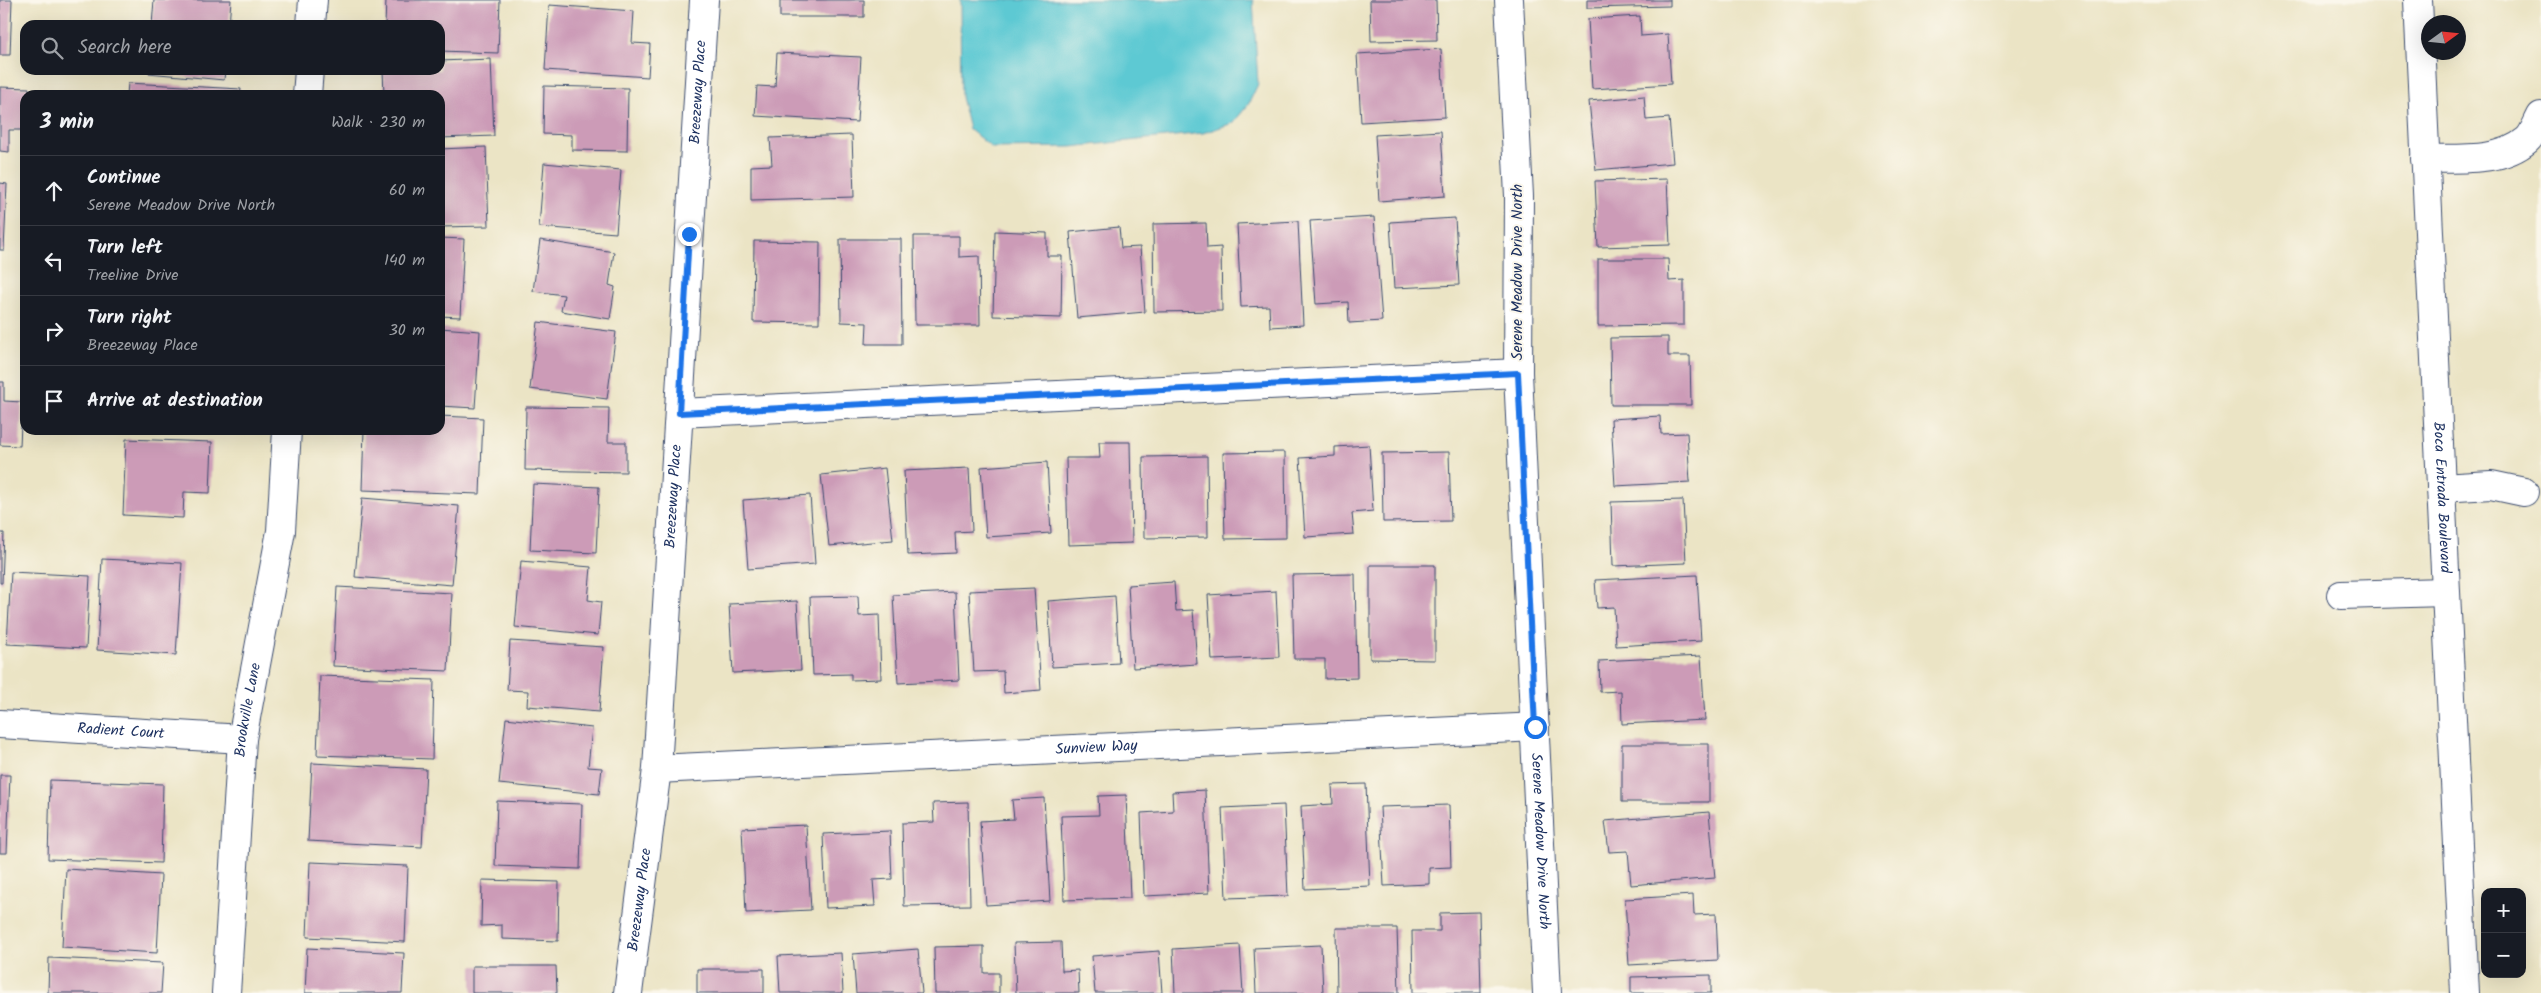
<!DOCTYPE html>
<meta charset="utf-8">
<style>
body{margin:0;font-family:Kalam,sans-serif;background:#20242c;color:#f1f3f6}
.controls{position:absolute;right:15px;bottom:15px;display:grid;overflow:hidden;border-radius:10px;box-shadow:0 5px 20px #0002}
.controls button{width:45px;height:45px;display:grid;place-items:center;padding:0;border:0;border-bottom:1px solid #363941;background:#171b24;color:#f1f3f6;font:25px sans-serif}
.compass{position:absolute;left:2421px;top:15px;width:45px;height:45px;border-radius:50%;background:#171b24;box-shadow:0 5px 20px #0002;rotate:75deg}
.stop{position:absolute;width:15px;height:15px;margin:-11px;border:4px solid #1a73e8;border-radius:50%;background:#fff}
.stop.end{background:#1a73e8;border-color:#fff;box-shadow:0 1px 5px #0008}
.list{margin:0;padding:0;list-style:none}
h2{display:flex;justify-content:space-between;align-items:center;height:65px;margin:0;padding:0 20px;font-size:21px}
h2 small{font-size:16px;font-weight:400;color:#9ea1a6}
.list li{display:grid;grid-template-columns:32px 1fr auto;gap:15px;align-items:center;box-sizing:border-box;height:70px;padding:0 20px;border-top:1px solid #363941}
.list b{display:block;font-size:19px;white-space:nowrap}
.list p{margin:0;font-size:16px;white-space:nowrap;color:#9ea1a6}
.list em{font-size:16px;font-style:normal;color:#9ea1a6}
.icon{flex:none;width:28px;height:28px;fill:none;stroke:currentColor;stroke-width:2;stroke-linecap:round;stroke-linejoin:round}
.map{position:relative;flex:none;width:2541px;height:993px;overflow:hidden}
.search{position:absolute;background:#171b24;box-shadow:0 5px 20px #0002;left:20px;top:20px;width:425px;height:55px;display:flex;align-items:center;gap:12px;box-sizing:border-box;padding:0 18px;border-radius:15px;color:#9ea1a6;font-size:19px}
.panel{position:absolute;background:#171b24;box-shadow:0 5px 20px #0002;left:20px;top:90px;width:425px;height:345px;border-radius:15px}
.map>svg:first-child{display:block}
</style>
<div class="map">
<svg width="2541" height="993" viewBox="0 0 2541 993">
<rect width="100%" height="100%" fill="#fbf7ec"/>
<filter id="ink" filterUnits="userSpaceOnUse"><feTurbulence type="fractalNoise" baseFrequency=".02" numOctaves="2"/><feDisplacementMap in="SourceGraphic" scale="10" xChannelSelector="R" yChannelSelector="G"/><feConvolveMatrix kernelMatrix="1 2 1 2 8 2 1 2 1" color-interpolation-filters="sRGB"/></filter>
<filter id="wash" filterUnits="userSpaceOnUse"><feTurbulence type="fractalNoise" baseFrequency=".0096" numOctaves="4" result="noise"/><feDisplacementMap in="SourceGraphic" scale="20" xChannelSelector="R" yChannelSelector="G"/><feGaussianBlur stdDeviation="1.12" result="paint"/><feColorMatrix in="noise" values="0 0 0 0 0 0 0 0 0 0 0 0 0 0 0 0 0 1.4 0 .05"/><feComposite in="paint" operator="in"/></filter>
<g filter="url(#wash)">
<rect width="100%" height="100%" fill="#ebe4c5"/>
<path fill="#5dc9d3" stroke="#3c7c98" d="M 960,0 L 1253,0 L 1258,84 L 1248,105 L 1233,123 L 1203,133 L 1071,147 L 992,148 L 969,129 L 961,97 Z"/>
<g id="blocks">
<path fill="#cc9bb7" d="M 0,0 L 12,0 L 10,55 L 0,55 Z
M 154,0 L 231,0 L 229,25 L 152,25 Z
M 386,0 L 500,0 L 498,53 L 440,51 L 440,25 L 385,25 Z
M 780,0 L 864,0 L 864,17 L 780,17 Z
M 1370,0 L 1436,0 L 1437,40 L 1371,41 Z
M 1587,0 L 1670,0 L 1670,6 L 1587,8 Z
M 549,5 L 634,11 L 632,43 L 650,44 L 648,77 L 545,70 Z
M 1640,16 L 1641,36 L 1668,34 L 1671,84 L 1592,89 L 1588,19 Z
M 1441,49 L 1445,117 L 1361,122 L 1357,54 Z
M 777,53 L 861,57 L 857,122 L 755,116 L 757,86 L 775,87 Z
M 491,59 L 494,136 L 440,138 L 440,95 L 384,95 L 383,70 L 440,70 L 440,61 Z
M 148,70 L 225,70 L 224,80 L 148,73 Z
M 128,83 L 241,89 L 240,95 L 127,95 Z
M 544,86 L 628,88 L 627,151 L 572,150 L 572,135 L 543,134 Z
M 0,87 L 29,88 L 29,95 L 25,95 L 25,130 L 9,130 L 9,152 L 0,151 Z
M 1644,96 L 1646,120 L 1669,118 L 1673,163 L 1596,170 L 1589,101 Z
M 1441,131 L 1445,196 L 1379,201 L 1375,135 Z
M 852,135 L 854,197 L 751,200 L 751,166 L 772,165 L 770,138 Z
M 486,147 L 489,226 L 440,227 L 440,149 Z
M 544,163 L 621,170 L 616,233 L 539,227 Z
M 1667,179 L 1670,245 L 1598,247 L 1595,181 Z
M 0,183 L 7,184 L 4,250 L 0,250 Z
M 1374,217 L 1382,321 L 1349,323 L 1348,302 L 1316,304 L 1310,221 Z
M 1455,218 L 1459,285 L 1394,288 L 1390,222 Z
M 1298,221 L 1303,325 L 1270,327 L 1269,306 L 1241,307 L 1237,224 Z
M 1206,223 L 1207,248 L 1221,247 L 1222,311 L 1154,312 L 1153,224 Z
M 1119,227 L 1121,248 L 1140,247 L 1145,312 L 1077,318 L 1070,232 Z
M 995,231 L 1047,233 L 1047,256 L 1062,256 L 1061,318 L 993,316 Z
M 914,236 L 959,236 L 959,257 L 979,256 L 980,325 L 915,325 Z
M 440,238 L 464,239 L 460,317 L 440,316 Z
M 840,239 L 901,239 L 902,344 L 866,344 L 867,323 L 841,322 Z
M 540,240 L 614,252 L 609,285 L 615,287 L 610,319 L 561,311 L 564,295 L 533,291 Z
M 754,241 L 820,242 L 819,323 L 753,322 Z
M 1598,259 L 1668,259 L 1669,281 L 1684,280 L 1684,325 L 1598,326 Z
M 538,322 L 616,332 L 607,399 L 530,389 Z
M 440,328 L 480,331 L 475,408 L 440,406 Z
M 1668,337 L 1668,356 L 1690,356 L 1691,405 L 1611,405 L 1610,338 Z
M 0,382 L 4,382 L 4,401 L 22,402 L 20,446 L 0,445 Z
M 526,407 L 609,408 L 608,442 L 626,442 L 626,472 L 525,470 Z
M 440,416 L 483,418 L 480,494 L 362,490 L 364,430 L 440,430 Z
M 1660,416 L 1661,434 L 1687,433 L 1690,482 L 1615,486 L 1611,419 Z
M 126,439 L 212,442 L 210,493 L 184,492 L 183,518 L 123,515 Z
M 1099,442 L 1130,442 L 1132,543 L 1068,545 L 1066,458 L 1100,458 Z
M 1369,445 L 1373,511 L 1352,513 L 1354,534 L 1305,537 L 1300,458 L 1335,456 L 1335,447 Z
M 1285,452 L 1286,538 L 1225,539 L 1223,453 Z
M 1449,452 L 1451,521 L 1383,522 L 1382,453 Z
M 1207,456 L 1208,537 L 1144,538 L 1143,457 Z
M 1047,462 L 1051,533 L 986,537 L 981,467 Z
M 885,468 L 893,540 L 829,546 L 821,475 Z
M 969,468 L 972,531 L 955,532 L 956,553 L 908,555 L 904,471 Z
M 533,484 L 599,487 L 596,553 L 530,550 Z
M 810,495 L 815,564 L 748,569 L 743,500 Z
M 362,498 L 459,506 L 452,585 L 355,577 Z
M 1683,500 L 1686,563 L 1613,566 L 1611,502 Z
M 0,533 L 4,533 L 2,583 L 0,583 Z
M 102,559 L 182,563 L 176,655 L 97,650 Z
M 521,561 L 591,567 L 588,600 L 601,602 L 598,635 L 515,627 Z
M 1370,565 L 1435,565 L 1435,660 L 1370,659 Z
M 11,572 L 90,576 L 86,648 L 7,644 Z
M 1355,574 L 1357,678 L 1325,679 L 1325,659 L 1294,659 L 1292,575 Z
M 1697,575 L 1701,641 L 1616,646 L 1614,607 L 1597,608 L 1595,580 Z
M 1174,582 L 1176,611 L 1193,610 L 1197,664 L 1133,668 L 1128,585 Z
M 337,587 L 452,593 L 448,671 L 333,666 Z
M 1034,588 L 1041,690 L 1004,693 L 1003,671 L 974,672 L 969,591 Z
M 1276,591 L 1279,657 L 1212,660 L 1208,595 Z
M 955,592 L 959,680 L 898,683 L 893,595 Z
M 858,596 L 859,616 L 879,615 L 881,679 L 851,680 L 851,674 L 813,675 L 810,597 Z
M 1115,596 L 1119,663 L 1052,667 L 1048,601 Z
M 797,601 L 801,670 L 733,673 L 729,604 Z
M 510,641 L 604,647 L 599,712 L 527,706 L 528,691 L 507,690 Z
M 1701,656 L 1705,720 L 1622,724 L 1621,691 L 1600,692 L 1599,661 Z
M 320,676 L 434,680 L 432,759 L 317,755 Z
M 506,718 L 592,728 L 588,767 L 602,768 L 599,794 L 499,784 Z
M 1622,744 L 1709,744 L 1709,802 L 1622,802 Z
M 312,763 L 426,769 L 422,847 L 308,841 Z
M 0,775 L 10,775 L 7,853 L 0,853 Z
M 50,780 L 163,784 L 161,863 L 48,859 Z
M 1366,784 L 1370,886 L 1305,889 L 1301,806 L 1333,804 L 1332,785 Z
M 1205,790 L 1209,893 L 1144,896 L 1141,813 L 1173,811 L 1172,792 Z
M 1126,795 L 1130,898 L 1064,900 L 1061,816 L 1099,815 L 1098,796 Z
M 1044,798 L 1050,901 L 986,905 L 980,821 L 1014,819 L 1012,800 Z
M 497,801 L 582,804 L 580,869 L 495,866 Z
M 968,802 L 970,905 L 904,906 L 902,823 L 934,822 L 933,803 Z
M 1284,805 L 1288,896 L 1226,898 L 1222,808 Z
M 1449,805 L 1451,867 L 1429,868 L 1429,884 L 1384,886 L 1380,807 Z
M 1709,812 L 1715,878 L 1631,885 L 1628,851 L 1609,852 L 1605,821 Z
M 806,825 L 811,910 L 746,913 L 742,828 Z
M 890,831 L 892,879 L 873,880 L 875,906 L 826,908 L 823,834 Z
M 310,862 L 408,866 L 405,942 L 307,937 Z
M 66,869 L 161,875 L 157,953 L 62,947 Z
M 482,880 L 559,882 L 558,941 L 502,939 L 502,925 L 481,926 Z
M 1693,895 L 1694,915 L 1716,914 L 1718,960 L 1629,965 L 1625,899 Z
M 1479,912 L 1481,993 L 1413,993 L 1412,931 L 1440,931 L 1440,913 Z
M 1336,928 L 1397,928 L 1399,993 L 1337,993 Z
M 1061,942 L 1062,971 L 1078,970 L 1079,993 L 1016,993 L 1014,943 Z
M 1240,945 L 1243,993 L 1175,993 L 1173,949 Z
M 1321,945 L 1323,993 L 1256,993 L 1254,948 Z
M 984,946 L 984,973 L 999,973 L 999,993 L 935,993 L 934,947 Z
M 307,948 L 404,953 L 402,993 L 305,993 Z
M 918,949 L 922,993 L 856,993 L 853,954 Z
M 1159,951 L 1162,993 L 1095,993 L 1092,956 Z
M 841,953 L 843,993 L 780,993 L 778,956 Z
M 49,958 L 163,963 L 161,993 L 48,993 Z
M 472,966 L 556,966 L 557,993 L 472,993 Z
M 697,969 L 764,969 L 764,993 L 697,993 Z
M 1711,975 L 1711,993 L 1631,993 L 1631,977 Z"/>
</g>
</g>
<g filter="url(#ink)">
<use href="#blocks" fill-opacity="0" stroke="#3a4a6d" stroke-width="1"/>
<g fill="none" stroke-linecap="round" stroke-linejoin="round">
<g stroke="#3a4a6d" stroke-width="30">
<g id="minor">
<path id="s1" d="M 1509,0 L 1519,196 L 1518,373 L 1547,993"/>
<path id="s2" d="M 2418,0 L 2465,993"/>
<path d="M 311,25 L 313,0"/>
<path d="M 307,95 L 309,70"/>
<path d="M 2425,159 C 2458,158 2500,163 2527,140 C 2533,135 2537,123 2541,116"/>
<path d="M 679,413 L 1518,373"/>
<path d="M 2441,488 L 2491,485 L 2524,492"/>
<path d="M 2341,595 L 2445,592"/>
<path id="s3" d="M 0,724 L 242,739"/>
<path id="s4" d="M 657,769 L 1535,727"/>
<path id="s5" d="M 226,993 L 242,739 L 281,531 L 287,430"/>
<path id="s6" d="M 628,993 L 657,769 L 704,0"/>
</g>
</g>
<use href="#minor" stroke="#fff" stroke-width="28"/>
</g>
</g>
<g fill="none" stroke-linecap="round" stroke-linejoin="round" filter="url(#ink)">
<path stroke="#1a73e8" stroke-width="6" d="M 689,234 L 679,413 L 1518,373 L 1535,727"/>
</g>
<g text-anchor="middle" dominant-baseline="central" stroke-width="4" stroke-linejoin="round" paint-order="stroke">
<g font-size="15" fill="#1b2f5e" stroke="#fbf7ec">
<text stroke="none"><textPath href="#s6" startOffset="904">Breezeway Place</textPath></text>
<text transform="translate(1518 272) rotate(-90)">Serene Meadow Drive North</text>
<text stroke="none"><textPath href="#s2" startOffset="498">Boca Entrada Boulevard</textPath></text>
<text stroke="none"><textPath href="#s6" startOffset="499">Breezeway Place</textPath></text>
<text stroke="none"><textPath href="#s5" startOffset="284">Brookville Lane</textPath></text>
<text stroke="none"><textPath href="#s3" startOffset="121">Radient Court</textPath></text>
<text stroke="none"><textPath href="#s4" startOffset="440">Sunview Way</textPath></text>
<text stroke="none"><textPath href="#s1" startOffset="842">Serene Meadow Drive North</textPath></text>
<text stroke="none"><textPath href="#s6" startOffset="94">Breezeway Place</textPath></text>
</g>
</g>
</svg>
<div class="controls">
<button>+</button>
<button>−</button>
</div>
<svg class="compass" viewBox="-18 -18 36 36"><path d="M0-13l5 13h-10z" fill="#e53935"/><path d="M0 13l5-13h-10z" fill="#9ea1a6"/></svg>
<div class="stop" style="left:1535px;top:727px"></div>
<div class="stop end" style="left:689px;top:234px"></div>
<div class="search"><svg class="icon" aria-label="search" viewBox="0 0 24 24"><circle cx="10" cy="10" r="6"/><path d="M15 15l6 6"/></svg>Search here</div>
<section class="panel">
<h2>3 min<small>Walk · 230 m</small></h2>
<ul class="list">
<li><svg class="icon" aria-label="ahead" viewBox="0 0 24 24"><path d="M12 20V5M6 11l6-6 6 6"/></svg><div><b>Continue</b><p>Serene Meadow Drive North</p></div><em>60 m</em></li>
<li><svg class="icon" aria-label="left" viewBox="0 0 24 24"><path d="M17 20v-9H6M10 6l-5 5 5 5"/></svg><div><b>Turn left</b><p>Treeline Drive</p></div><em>140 m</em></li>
<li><svg class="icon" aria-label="right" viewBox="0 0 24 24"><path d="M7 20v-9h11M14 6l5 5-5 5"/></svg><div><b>Turn right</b><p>Breezeway Place</p></div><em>30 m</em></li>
<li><svg class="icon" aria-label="arrive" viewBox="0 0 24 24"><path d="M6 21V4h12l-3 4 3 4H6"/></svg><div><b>Arrive at destination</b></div></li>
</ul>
</section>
</div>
